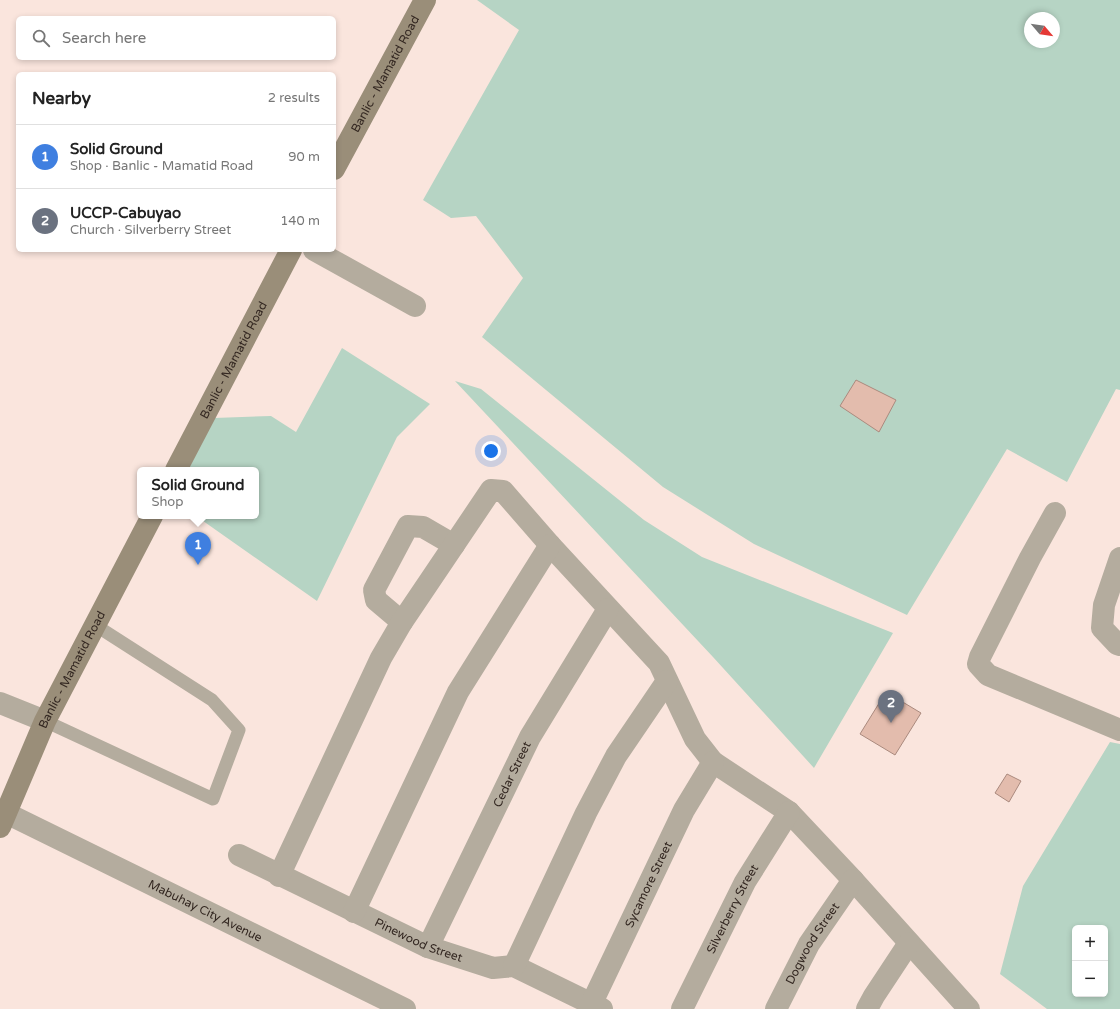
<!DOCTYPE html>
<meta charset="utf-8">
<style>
body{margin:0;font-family:"Varela Round",sans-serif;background:#f2f2f2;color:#222}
.controls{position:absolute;right:12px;bottom:12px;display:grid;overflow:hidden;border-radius:6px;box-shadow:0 2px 6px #0003}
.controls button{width:36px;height:36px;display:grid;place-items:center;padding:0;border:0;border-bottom:1px solid #e0e0e0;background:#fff;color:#222;font:20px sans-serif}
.compass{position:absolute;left:1024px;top:12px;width:36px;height:36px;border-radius:50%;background:#fff;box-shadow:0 2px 6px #0003;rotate:119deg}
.you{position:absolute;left:491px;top:451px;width:14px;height:14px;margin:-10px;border:3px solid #fff;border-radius:50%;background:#1a73e8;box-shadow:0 0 0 6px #1a73e833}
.badge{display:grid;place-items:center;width:26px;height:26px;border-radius:50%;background:#d93025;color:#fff;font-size:13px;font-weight:700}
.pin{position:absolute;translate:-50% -33px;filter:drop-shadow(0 1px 2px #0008)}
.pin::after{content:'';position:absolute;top:21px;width:14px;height:12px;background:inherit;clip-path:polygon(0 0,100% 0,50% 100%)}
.popup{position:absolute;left:137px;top:467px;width:122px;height:52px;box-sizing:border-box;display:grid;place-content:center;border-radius:6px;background:#fff;filter:drop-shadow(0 1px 3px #0005);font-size:13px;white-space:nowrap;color:#767676}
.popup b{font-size:15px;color:#222}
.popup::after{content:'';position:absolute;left:50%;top:100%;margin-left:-8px;border:8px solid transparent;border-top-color:#fff}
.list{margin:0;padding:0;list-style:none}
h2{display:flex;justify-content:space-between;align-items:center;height:52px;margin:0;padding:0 16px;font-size:17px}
h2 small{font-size:13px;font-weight:400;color:#767676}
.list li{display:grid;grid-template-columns:26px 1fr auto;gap:12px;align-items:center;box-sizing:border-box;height:64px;padding:0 16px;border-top:1px solid #e0e0e0}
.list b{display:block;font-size:15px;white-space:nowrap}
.list p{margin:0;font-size:13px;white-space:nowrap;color:#767676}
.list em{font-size:13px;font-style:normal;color:#767676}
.icon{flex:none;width:22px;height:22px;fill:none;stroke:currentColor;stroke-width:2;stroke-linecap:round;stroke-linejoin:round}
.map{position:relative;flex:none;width:1120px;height:1009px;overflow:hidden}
.search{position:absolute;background:#fff;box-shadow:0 2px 6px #0003;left:16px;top:16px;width:320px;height:44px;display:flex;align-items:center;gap:10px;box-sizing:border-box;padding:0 14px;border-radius:6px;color:#767676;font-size:15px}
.panel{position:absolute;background:#fff;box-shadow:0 2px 6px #0003;left:16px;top:72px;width:320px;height:180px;border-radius:6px}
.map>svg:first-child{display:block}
</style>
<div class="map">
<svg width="1120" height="1009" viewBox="0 0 1120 1009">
<rect width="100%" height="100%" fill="#fae5dd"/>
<path fill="#b6d4c4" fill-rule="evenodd" d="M 477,0 L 1120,0 L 1120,390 L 1116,389 L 1067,482 L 1007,449 L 907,615 L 754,544 L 663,487 L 482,337 L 523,278 L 476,216 L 451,218 L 423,200 L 519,30 ZM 1030,18 L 1054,18 L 1054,42 L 1030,42 Z
M 342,348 L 430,404 L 397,437 L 317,601 L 196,516 L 256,516 L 256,470 L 188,470 L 214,418 L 271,416 L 296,432 Z
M 455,381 L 481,389 L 644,520 L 702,557 L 893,633 L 814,768 L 713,657 Z
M 1110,742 L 1120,744 L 1120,1009 L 1047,1009 L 1000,974 L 1023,886 ZM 1075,928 L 1105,928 L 1105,994 L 1075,994 Z"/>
<path fill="#e3bcad" stroke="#aa8a7e" d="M 856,380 L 896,400 L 879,432 L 840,406 Z
M 886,692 L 921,713 L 895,755 L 860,734 Z
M 1007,774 L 1021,781 L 1009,802 L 995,793 Z"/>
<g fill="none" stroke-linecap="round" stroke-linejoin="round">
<path stroke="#b4ac9e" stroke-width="13" d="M 45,721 L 213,799 L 239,730 L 212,700 L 95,625"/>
<g stroke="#b4ac9e" stroke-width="22">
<path d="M 314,250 L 415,306"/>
<path d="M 1055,513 L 1030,558 L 980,657 L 978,664 L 988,675 L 1120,730"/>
<path d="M 1120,558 L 1104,605 L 1102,628 L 1117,644 L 1120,645"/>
<path d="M 402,622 L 376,600 L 374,590 L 408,526 L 423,527 L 454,545"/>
<path d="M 0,703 L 45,721"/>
<path id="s1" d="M 239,855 L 428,947 L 493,968 L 514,966 L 602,1009"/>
<path d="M 279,876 L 381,658 L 402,622 L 491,490 L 503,491 L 550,545 L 659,663 L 695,739 L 713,762 L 789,812 L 853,880 L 969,1009"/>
<path d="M 354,912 L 458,692 L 550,545"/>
<path id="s2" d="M 428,947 L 530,737 L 608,609"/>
<path d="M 514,966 L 586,813 L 616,756 L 667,681"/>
<path id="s3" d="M 589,1009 L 684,810 L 713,762"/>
<path id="s4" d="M 682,1009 L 745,882 L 789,812"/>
<path id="s5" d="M 776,1009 L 809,944 L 853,880"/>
<path d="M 867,1009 L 874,996 L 909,943"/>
</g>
<path stroke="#b4ac9e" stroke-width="22" id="s6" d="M 6,813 L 405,1009"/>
<g stroke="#9a8e79" stroke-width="22">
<path id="s7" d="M 334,169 L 425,0"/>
<path id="s8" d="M 176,470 L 291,250"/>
<path id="s9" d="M 0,827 L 45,721 L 152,516"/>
</g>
</g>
<g text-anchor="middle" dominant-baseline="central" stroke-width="4" stroke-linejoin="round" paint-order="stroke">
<g font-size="12" fill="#332721" stroke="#fdf6f3">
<text stroke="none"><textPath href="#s7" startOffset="108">Banlic - Mamatid Road</textPath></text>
<text stroke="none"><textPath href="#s8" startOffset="124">Banlic - Mamatid Road</textPath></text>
<text stroke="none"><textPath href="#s9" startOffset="173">Banlic - Mamatid Road</textPath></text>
<text stroke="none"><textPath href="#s2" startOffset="192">Cedar Street</textPath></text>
<text stroke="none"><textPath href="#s3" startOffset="138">Sycamore Street</textPath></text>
<text stroke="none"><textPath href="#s4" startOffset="112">Silverberry Street</textPath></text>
<text stroke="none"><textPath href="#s6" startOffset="222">Mabuhay City Avenue</textPath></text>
<text stroke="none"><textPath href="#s1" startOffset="199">Pinewood Street</textPath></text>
<text stroke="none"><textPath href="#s5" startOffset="75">Dogwood Street</textPath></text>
</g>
</g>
</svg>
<div class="controls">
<button>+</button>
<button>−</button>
</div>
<svg class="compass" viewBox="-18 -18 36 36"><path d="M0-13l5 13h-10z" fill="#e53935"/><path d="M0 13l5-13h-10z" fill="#767676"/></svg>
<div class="you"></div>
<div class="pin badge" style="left:198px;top:565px;background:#3f7fe0">1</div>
<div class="popup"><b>Solid Ground</b>Shop</div>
<div class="pin badge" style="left:891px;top:723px;background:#6b7280">2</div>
<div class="search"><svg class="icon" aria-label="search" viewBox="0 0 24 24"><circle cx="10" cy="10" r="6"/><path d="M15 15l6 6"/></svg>Search here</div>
<section class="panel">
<h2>Nearby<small>2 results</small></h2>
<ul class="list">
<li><span class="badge" style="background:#3f7fe0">1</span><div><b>Solid Ground</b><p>Shop · Banlic - Mamatid Road</p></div><em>90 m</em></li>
<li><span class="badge" style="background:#6b7280">2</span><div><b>UCCP-Cabuyao</b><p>Church · Silverberry Street</p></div><em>140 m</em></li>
</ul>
</section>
</div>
